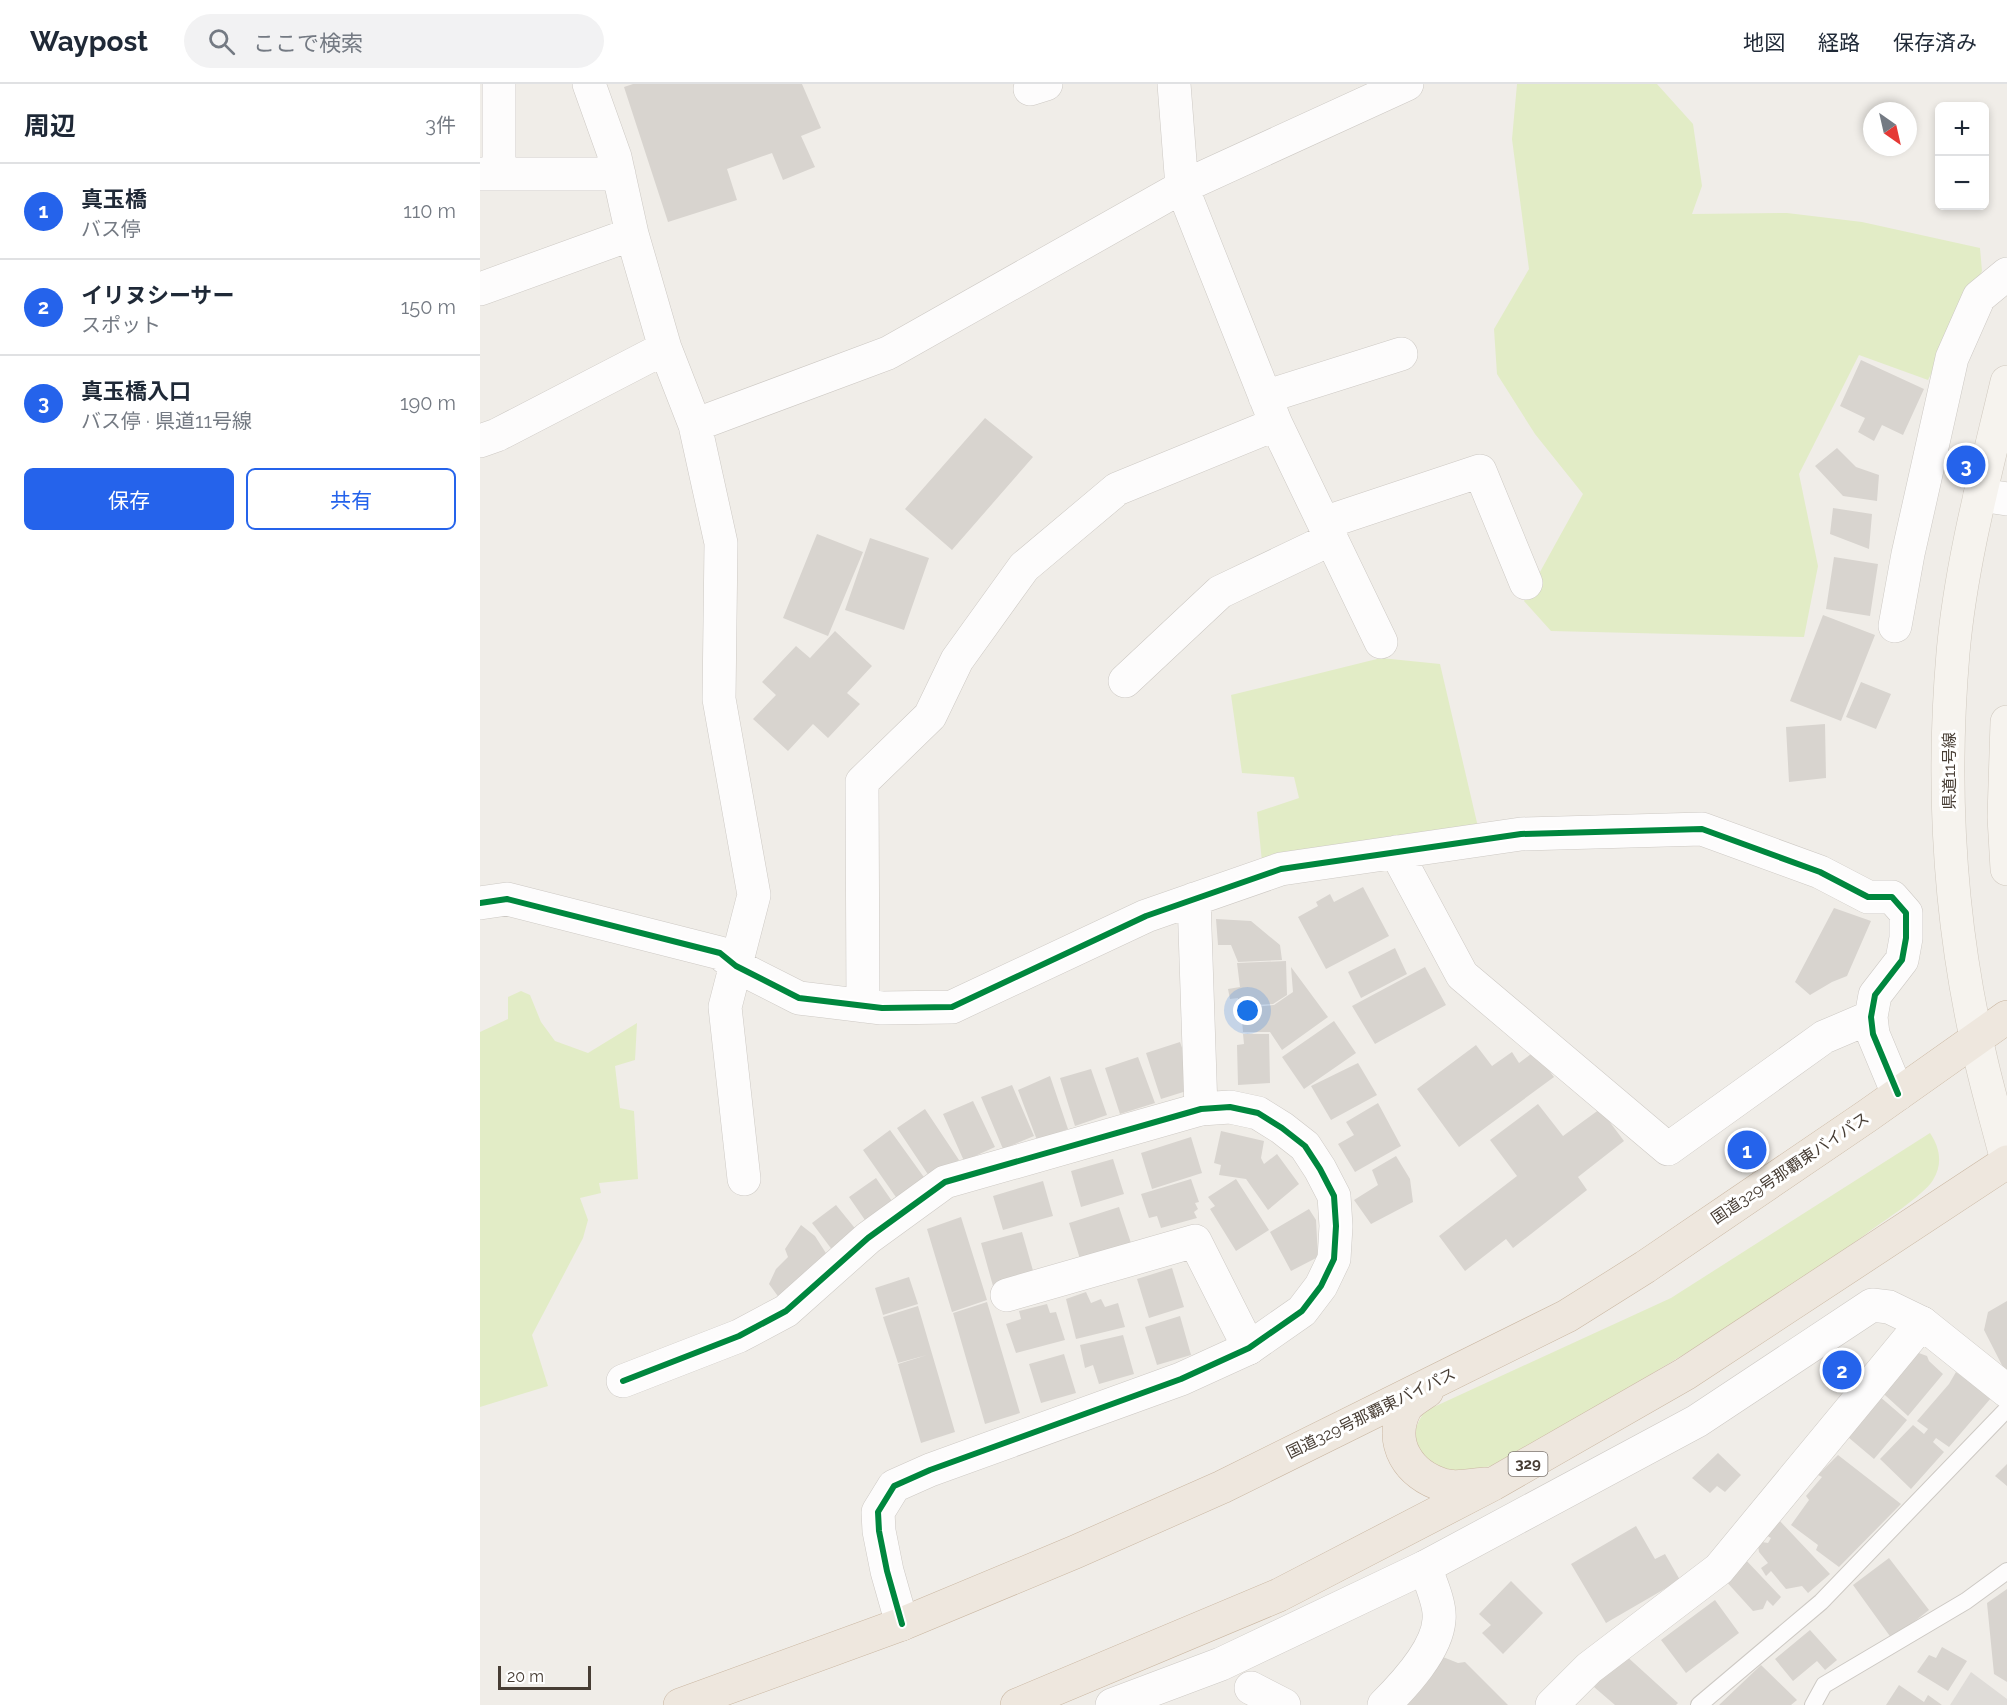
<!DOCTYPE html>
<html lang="ja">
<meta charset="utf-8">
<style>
body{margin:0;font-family:Raleway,"Noto Sans JP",sans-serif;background:#f2f2f3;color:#1f2937}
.controls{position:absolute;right:18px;top:18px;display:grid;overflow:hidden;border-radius:9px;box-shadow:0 3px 9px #0003}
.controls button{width:54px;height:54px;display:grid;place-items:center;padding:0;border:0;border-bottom:2px solid #e0e1e3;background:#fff;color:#1f2937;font:30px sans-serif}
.compass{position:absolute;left:1383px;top:18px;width:54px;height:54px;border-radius:50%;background:#fff;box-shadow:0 3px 9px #0003;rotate:146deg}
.scale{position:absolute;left:18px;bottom:15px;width:93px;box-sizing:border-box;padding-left:6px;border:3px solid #473d34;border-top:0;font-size:16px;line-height:21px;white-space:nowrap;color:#473d34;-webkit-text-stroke:4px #fff;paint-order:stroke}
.you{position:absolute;left:768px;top:927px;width:21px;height:21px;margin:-15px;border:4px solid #fff;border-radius:50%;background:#1a73e8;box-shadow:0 0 0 9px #1a73e833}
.badge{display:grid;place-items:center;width:39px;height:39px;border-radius:50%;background:#2563eb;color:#fff;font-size:20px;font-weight:700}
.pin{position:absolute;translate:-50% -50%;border:3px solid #fff;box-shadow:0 2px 6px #0006}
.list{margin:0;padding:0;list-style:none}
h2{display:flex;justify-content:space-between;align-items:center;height:78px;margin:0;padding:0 24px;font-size:26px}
h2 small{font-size:20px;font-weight:400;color:#747a83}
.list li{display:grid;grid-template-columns:39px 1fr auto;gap:18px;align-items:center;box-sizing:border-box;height:96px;padding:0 24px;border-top:2px solid #e0e1e3}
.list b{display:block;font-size:22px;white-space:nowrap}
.list p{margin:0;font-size:20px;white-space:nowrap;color:#747a83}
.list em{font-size:20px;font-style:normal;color:#747a83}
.actions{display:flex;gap:12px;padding:18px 24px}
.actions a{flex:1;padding:14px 0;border:2px solid #2563eb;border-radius:9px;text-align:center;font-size:21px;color:#2563eb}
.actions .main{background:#2563eb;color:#fff}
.icon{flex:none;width:33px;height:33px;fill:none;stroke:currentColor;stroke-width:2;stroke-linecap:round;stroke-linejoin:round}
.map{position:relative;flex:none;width:1527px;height:1621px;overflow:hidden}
header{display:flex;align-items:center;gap:36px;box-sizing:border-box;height:84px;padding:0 30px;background:#fff;border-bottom:2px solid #e0e1e3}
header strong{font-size:28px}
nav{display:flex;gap:33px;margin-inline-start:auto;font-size:21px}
.search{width:420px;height:54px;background:#f2f2f3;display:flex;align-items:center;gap:15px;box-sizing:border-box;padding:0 21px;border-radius:33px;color:#747a83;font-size:22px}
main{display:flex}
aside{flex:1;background:#fff}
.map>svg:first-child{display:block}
</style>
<header>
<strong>Waypost</strong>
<div class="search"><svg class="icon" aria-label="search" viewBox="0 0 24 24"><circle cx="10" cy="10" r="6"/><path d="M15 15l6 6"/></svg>ここで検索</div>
<nav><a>地図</a><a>経路</a><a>保存済み</a></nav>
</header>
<main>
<aside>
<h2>周辺<small>3件</small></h2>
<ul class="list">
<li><span class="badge">1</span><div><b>真玉橋</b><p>バス停</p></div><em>110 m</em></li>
<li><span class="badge">2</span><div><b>イリヌシーサー</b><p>スポット</p></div><em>150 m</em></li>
<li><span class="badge">3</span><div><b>真玉橋入口</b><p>バス停 · 県道11号線</p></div><em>190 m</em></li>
</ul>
<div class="actions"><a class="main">保存</a><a>共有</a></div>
</aside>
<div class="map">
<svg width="1527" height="1621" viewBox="0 0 1527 1621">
<rect width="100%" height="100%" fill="#f0ede8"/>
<path fill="#e2ecc6" d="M 1037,0 L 1177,0 L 1213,40 L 1222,102 L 1212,130 L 1307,129 L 1382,138 L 1500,164 L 1502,187 L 1448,296 L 1379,271 L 1319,390 L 1338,482 L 1324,553 L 1071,547 L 1044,517 L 1103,410 L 1055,350 L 1017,290 L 1014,245 L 1049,185 L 1032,55 Z
M 901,574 L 960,580 L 998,743 L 782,778 L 777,728 L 819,714 L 814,693 L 762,689 L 751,611 Z
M 41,907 L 50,911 L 61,938 L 75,957 L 108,969 L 157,939 L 155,976 L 135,982 L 140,1024 L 154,1027 L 158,1095 L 119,1099 L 121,1109 L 100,1114 L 108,1136 L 103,1154 L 52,1251 L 68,1302 L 0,1323 L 0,948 L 28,935 L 28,913 Z
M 1450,1049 C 1460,1064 1463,1080 1453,1096 C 1444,1111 1402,1138 1386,1150 C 1267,1237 1139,1310 1011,1382 L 983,1388 L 957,1388 C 938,1364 925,1356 945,1327 L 1191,1214 Z"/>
<path fill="#dfdcd8" d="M 1491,1588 L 1527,1615 L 1527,1621 L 1470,1621 Z"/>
<path fill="#d8d4cf" d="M 153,0 L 322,0 L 341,44 L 321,52 L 335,83 L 303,96 L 292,69 L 247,85 L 257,116 L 188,138 L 144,3 Z
M 1381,276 L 1444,305 L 1423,351 L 1402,341 L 1394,357 L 1378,348 L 1385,334 L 1360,322 Z
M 505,334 L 553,373 L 472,466 L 425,425 Z
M 1357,364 L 1376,383 L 1399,391 L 1397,417 L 1363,412 L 1335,382 Z
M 1353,424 L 1392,430 L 1389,465 L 1350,450 Z
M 337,450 L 383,468 L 348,552 L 303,534 Z
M 390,454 L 449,474 L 424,546 L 365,526 Z
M 1354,473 L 1398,480 L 1390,532 L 1346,525 Z
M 1343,531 L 1395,551 L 1361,637 L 1310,617 Z
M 355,547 L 392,582 L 367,609 L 380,620 L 348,654 L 333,640 L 308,667 L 273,635 L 296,611 L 282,598 L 316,562 L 330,574 Z
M 1381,598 L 1411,610 L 1396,645 L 1366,633 Z
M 1345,640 L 1346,694 L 1309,698 L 1306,643 Z
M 883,803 L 909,852 L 846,885 L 818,833 L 838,822 L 836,818 L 850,810 L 854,818 Z
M 1354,824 L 1391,837 L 1367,892 L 1352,898 L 1330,911 L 1315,898 Z
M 736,835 L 771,837 L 800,861 L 802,876 L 758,878 L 751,861 L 738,861 Z
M 915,864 L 927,890 L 881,914 L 868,888 Z
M 806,877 L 807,911 L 793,920 L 759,922 L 758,914 L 750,915 L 748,905 L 760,903 L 757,879 Z
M 811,883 L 848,933 L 802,966 L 790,948 L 763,948 L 761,924 L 794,921 L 813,908 Z
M 945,883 L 966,921 L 895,960 L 872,922 Z
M 854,937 L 876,969 L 824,1005 L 802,973 Z
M 763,950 L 789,950 L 790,999 L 758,1001 L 757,961 L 764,960 Z
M 700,958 L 716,1004 L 681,1015 L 666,969 Z
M 996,961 L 1012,982 L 1032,968 L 1039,979 L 1055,967 L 1074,993 L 979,1063 L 937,1005 Z
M 658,973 L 675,1019 L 640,1030 L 625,984 Z
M 878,979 L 897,1011 L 851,1036 L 831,1002 Z
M 611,985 L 627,1031 L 595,1042 L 580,994 Z
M 570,992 L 588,1045 L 557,1056 L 538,1006 Z
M 532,1001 L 554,1052 L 523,1065 L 501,1013 Z
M 493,1017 L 515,1063 L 484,1077 L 463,1030 Z
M 898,1019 L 921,1062 L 875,1088 L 858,1060 L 874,1051 L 866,1038 Z
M 1058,1020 L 1083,1052 L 1120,1025 L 1144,1057 L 1098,1093 L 1107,1106 L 1033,1164 L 1026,1155 L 985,1187 L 959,1152 L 1037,1092 L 1010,1056 Z
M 445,1025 L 479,1076 L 451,1095 L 417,1044 Z
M 410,1046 L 446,1096 L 418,1116 L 383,1066 Z
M 741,1047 L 784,1057 L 781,1074 L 784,1080 L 797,1070 L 819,1100 L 788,1126 L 766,1095 L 739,1091 L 741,1081 L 734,1079 Z
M 711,1053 L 722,1089 L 672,1105 L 661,1069 Z
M 916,1072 L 930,1095 L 933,1118 L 891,1140 L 874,1116 L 898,1101 L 892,1086 Z
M 633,1075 L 644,1110 L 601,1123 L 591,1087 Z
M 396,1094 L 414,1120 L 387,1139 L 369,1113 Z
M 711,1095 L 719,1118 L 715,1119 L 718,1125 L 714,1128 L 717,1134 L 681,1144 L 677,1132 L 669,1134 L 661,1110 Z
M 756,1095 L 789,1146 L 756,1167 L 730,1125 L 735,1122 L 728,1113 Z
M 563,1097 L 573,1132 L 523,1146 L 513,1112 Z
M 356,1121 L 378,1148 L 353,1167 L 332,1139 Z
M 639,1123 L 651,1159 L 600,1175 L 589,1139 Z
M 829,1125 L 836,1136 L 838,1173 L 811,1187 L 790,1148 Z
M 481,1133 L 507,1216 L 472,1228 L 447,1145 Z
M 321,1141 L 335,1152 L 351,1177 L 300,1215 L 289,1200 L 296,1185 L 308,1173 L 305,1165 Z
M 542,1148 L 554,1190 L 513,1202 L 501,1159 Z
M 692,1184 L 704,1223 L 669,1234 L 657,1195 Z
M 429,1193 L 438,1220 L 403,1231 L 395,1204 Z
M 606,1208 L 611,1219 L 621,1215 L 625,1223 L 638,1219 L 645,1243 L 596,1255 L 586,1215 Z
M 1527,1217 L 1527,1291 L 1504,1246 L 1508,1228 Z
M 507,1218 L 540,1329 L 505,1340 L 473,1229 Z
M 567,1220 L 570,1229 L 576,1228 L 585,1256 L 536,1269 L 526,1240 L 541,1235 L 539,1227 Z
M 438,1222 L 475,1348 L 441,1359 L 418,1280 L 447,1271 L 418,1279 L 403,1233 Z
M 700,1232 L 711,1271 L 677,1281 L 665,1243 Z
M 643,1251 L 654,1290 L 619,1300 L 613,1281 L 605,1284 L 600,1261 Z
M 1436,1268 L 1447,1272 L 1449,1277 L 1463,1290 L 1428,1332 L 1395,1302 Z
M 584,1270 L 596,1309 L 561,1319 L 549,1280 Z
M 1476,1288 L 1511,1314 L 1469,1363 L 1456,1354 L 1453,1358 L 1464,1368 L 1431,1405 L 1400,1375 L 1433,1341 L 1444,1350 L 1448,1345 L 1437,1337 L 1469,1300 Z
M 1399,1312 L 1427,1336 L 1394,1375 L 1362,1348 Z
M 1238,1369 L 1261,1391 L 1245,1408 L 1237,1402 L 1230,1409 L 1212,1394 Z
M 1358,1371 L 1421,1420 L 1359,1483 L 1336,1466 L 1338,1461 L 1311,1441 L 1329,1416 L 1326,1412 L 1342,1393 L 1338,1391 Z
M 1527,1380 L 1527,1402 L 1515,1392 Z
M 1299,1436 L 1350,1490 L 1328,1509 L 1322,1502 L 1306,1505 L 1291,1487 L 1286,1492 L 1281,1484 L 1288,1479 L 1279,1468 L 1278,1462 L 1282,1458 L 1288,1459 L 1291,1454 L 1284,1450 Z
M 1156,1442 L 1175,1475 L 1185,1470 L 1200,1496 L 1126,1539 L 1091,1480 Z
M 1263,1473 L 1301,1513 L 1293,1522 L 1287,1516 L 1283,1525 L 1273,1527 L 1244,1495 Z
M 1409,1474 L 1449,1526 L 1412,1555 L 1373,1501 Z
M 1031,1497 L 1063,1529 L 1023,1570 L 1002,1549 L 1011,1541 L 999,1530 Z
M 1527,1505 L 1527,1598 L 1514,1590 L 1507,1519 Z
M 1235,1516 L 1259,1549 L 1206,1589 L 1181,1556 Z
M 1330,1546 L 1357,1576 L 1345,1586 L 1337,1577 L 1313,1597 L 1295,1575 Z
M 1462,1563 L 1487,1577 L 1468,1607 L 1437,1588 L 1449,1571 L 1456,1574 Z
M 1143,1569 L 1198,1619 L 1196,1621 L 1135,1621 L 1114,1603 Z
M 963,1573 L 978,1579 L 985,1578 L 1028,1621 L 915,1621 Z
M 1281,1581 L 1317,1616 L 1311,1621 L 1239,1621 Z
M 1419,1601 L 1444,1618 L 1448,1611 L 1462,1621 L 1406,1621 Z"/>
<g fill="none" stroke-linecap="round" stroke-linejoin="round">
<g stroke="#cdc9c4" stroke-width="18">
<path id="service" d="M 1219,1621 L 1341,1518 L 1527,1325
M 1333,1621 L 1344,1601 L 1486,1517 L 1527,1487"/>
</g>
<g stroke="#cdc9c4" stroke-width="34">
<path id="minor" d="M 19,0 L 19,90
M 109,0 L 135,73 L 152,150 L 185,264 L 215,341 L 241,459 L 239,615 L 274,811 L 245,923 L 264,1095
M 550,5 L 566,0
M 0,90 L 139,90
M 0,205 L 152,150
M 785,313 L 921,270
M 215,341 L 408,269 L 702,103 L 694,0
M 0,357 L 17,351 L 185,264
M 1500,411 L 1527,415
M 844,439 L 1000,387 L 1046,499
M 1415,542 L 1428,470 L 1472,274 L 1499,213 L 1527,190
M 901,558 L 796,340 L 702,103 L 927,0
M 645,597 L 740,508 L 851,455
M 916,768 L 982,891 L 1188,1065 L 1344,953 L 1391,933
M 714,815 L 721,1025
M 0,819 L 27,815 L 240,869 L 256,882 L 319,914 L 402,924 L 472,923 L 666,832 L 801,785 L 1041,750 L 1222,745 L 1340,788 L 1388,813 L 1412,813 L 1426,829 L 1426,854 L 1422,876 L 1395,911 L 1391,933 L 1393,950 L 1418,1010
M 383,922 L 382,698 L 450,632 L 477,576 L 544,483 L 637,405 L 796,340
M 527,1211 L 715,1157 L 769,1264
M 771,1604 L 804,1621
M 904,1621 C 924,1601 957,1566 959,1536 C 961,1521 950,1497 945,1483
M 1072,1621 L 1109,1584 L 1239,1485 L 1442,1239 L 1527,1307"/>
</g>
<g stroke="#cdc9c4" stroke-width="34">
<path id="tertiary" d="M 143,1297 L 259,1252 L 306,1227 L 388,1154 L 465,1098 L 721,1025 L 750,1023 L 778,1029 L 802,1044 L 825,1062 L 840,1085 L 854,1112 L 856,1142 L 854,1175 L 841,1202 L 822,1227 L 769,1264 L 701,1295 L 450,1386 L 414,1402 L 398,1428 L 399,1447 L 407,1487 L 422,1540
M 632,1621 L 741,1580 L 945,1483 L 1217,1337 L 1392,1221 L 1409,1223 L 1442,1239"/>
</g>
<g stroke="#d0c9bf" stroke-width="34">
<path id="secondary" d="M 1527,298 C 1506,387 1481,478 1473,569 C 1462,697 1469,828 1496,953 C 1504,995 1517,1036 1527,1077
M 1527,638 L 1524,733 L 1527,785"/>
</g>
<g stroke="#cab7a2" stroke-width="34">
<path id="trunk" d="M 947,1307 C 940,1312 929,1318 925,1325 C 908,1359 929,1391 963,1401 C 975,1405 992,1401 1005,1400
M 200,1621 L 422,1540 L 595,1468 L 742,1403 L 1087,1232 L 1165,1183 L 1387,1032 L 1527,933
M 537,1621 L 799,1511 L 1013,1400 L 1205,1290 L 1527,1078"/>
</g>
<use href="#service" stroke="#fdfcfc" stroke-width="16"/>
<use href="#minor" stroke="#fdfcfc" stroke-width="33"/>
<use href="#tertiary" stroke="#fdfcfc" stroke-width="33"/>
<use href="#secondary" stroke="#f6f3ee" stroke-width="33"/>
<use href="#trunk" stroke="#eee7de" stroke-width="33"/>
<g stroke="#fff" stroke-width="10">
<path id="cycleway" d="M 0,819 L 27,815 L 240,869 L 256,882 L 319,914 L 402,924 L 472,923 L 666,832 L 801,785 L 1041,750 L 1222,745 L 1340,788 L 1388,813 L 1412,813 L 1426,829 L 1426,854 L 1422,876 L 1395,911 L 1391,933 L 1393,950 L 1418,1010
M 143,1297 L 259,1252 L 306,1227 L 388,1154 L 465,1098 L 721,1025 L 750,1023 L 778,1029 L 802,1044 L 825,1062 L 840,1085 L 854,1112 L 856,1142 L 854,1175 L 841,1202 L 822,1227 L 769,1264 L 701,1295 L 450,1386 L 414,1402 L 398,1428 L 399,1447 L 407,1487 L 422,1540"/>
</g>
<use href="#cycleway" stroke="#00873e" stroke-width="6"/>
</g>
<g text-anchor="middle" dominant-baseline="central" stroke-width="6" stroke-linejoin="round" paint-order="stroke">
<rect fill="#fff" stroke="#7e7771" stroke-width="1.5" x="1028.5" y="1368" width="39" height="24" rx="4.5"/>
<g font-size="15" font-weight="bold" fill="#473d34">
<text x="1048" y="1380">329</text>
</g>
<g font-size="16" fill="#473d34" stroke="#fff">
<text transform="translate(1469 687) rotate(-90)">県道11号線</text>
<text transform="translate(1310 1084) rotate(-34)">国道329号那覇東バイパス</text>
<text transform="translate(891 1329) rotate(-26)">国道329号那覇東バイパス</text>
</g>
</g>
</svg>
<div class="controls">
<button>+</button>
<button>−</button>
</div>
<svg class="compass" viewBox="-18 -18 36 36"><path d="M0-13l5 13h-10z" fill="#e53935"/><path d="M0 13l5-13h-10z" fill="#747a83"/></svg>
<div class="scale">20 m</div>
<div class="you"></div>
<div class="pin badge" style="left:1267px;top:1066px">1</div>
<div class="pin badge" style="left:1362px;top:1286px">2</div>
<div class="pin badge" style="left:1486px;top:381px">3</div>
</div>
</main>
